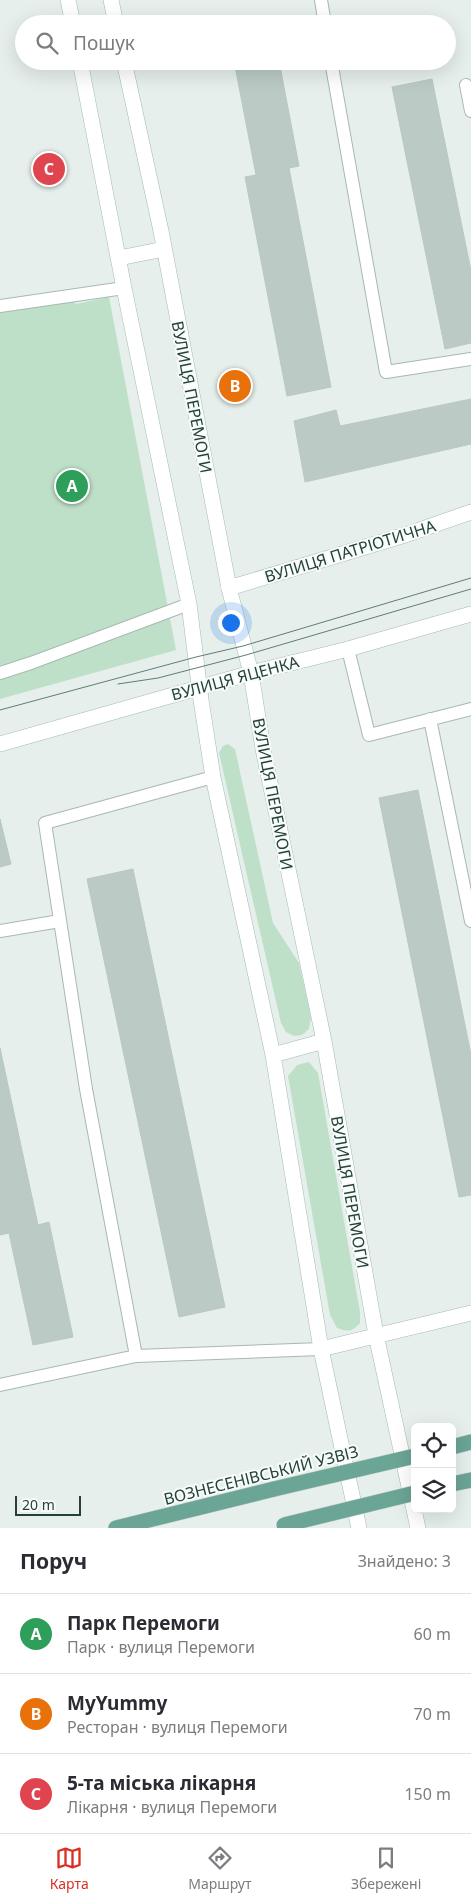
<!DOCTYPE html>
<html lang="uk">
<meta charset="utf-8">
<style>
body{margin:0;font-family:"Noto Sans",sans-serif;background:#f7f7f7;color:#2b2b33}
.controls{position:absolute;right:15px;bottom:15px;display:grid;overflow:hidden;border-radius:8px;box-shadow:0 5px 20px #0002}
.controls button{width:45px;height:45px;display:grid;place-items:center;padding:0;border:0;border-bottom:1px solid #e1e1e2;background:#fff;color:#2b2b33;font:25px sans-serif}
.scale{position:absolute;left:15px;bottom:12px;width:66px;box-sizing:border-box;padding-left:5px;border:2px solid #24423a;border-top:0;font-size:14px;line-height:18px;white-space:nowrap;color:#24423a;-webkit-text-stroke:4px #f7fbf9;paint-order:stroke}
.you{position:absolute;left:230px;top:622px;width:18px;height:18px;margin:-12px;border:4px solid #fff;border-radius:50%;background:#1a73e8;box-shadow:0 0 0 8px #1a73e833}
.badge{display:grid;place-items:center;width:32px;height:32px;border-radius:50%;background:#d93025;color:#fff;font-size:16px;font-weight:700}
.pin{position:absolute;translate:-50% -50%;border:2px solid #fff;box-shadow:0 1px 5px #0006}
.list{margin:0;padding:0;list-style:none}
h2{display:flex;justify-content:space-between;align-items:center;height:65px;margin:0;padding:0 20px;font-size:21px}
h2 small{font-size:16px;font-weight:400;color:#7c7c81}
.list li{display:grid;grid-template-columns:32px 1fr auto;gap:15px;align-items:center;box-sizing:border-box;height:80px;padding:0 20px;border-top:1px solid #e1e1e2}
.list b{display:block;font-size:19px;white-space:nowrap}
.list p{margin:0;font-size:16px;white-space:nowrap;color:#7c7c81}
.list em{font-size:16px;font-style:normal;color:#7c7c81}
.icon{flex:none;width:28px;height:28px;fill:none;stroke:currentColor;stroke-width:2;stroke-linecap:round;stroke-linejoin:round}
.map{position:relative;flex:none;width:471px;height:1528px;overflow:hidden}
.search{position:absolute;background:#fff;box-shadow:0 5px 20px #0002;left:15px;right:15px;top:15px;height:55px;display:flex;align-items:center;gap:12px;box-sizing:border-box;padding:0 18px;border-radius:28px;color:#7c7c81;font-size:19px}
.sheet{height:305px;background:#fff}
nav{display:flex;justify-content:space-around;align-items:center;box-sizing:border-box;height:70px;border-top:1px solid #e1e1e2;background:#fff;font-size:14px;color:#7c7c81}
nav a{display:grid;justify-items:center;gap:2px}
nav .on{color:#d93025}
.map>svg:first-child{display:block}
</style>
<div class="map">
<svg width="471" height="1528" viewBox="0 0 471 1528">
<rect width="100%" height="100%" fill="#e6efeb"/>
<path fill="#bfe0c8" d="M 109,297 L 176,650 L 0,699 L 0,303 L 70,299 L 76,304 Z
M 228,744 L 235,749 L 273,923 L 299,963 L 311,1017 L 309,1029 L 302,1035 L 294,1036 L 286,1032 L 281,1023 L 219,753 L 223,746 Z
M 309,1062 L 318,1073 L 360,1312 L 360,1323 C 352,1332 348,1332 337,1328 L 330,1315 L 288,1076 L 297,1065 Z"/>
<path fill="#bbcac4" stroke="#b8c9c2" d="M 234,61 L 279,61 L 299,166 L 289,168 L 331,387 L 287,396 L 245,177 L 256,175 Z
M 432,79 L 471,271 L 471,343 L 445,349 L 392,87 Z
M 471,399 L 471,444 L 305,482 L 294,421 L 336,410 L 340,426 Z
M 418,790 L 471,1055 L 471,1195 L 459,1197 L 379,798 Z
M 0,819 L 11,864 L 0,867 Z
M 133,869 L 225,1307 L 179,1317 L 87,879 Z
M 0,1048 L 38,1225 L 49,1222 L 73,1337 L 33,1345 L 9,1233 L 0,1235 Z"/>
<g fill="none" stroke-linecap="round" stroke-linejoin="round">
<g stroke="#a8b8b2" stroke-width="14">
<path id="lane" d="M 321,0 L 325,24
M 331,61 L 386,372 L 471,359
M 466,85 L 471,111
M 0,306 L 124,288
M 348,649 L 369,735 L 471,709
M 0,673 L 31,663 L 189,604
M 430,719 L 471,921
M 0,931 L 60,921
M 136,1356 L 86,1089 L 45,823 L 213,777
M 0,1385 L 136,1356 L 321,1349"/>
</g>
<g stroke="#a8b8b2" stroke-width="16">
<path id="street" d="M 229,588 L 405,535 L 471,512
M 251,673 L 348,649 L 471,614"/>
</g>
<g stroke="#a4bbb3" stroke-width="16">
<path id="secondary" d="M 68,0 L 73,24
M 111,0 L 116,24
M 80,61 L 124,288 L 189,604 L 201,700 L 213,777 L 273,1055 L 321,1349 L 359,1528
M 124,61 L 161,231 L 229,588 L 251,673 L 263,749 L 324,1041 L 376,1335 L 418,1528
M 119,258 L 164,249
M 0,744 L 251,673
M 273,1055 L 324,1041
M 321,1349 L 471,1313"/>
</g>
<g stroke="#c2cac8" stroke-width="16">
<path id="primary" d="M 452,1447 L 471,1442
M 452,1484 L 471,1480
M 116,1528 L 274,1489"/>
</g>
<use href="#lane" stroke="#fff" stroke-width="12"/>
<use href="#street" stroke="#fff" stroke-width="15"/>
<use href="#secondary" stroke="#fff" stroke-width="15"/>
<use href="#primary" stroke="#6aa596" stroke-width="15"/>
<path stroke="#5f7d75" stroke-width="1" d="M 118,684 L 158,678 L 246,655 L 471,589
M 0,710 L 196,657 L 243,646 L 471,578"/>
<g stroke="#c2cac8" stroke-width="16" stroke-linecap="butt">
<path id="primary-bridge" d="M 274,1489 L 415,1456
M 284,1525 L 415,1493"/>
</g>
<use href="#primary-bridge" stroke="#6aa596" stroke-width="15"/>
</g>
<g text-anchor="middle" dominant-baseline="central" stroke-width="4" stroke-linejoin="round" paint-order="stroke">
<g font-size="16" fill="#24423a" stroke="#f7fbf9">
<text transform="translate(192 397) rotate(79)">ВУЛИЦЯ ПЕРЕМОГИ</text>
<text transform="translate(350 551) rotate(-17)">ВУЛИЦЯ ПАТРІОТИЧНА</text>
<text transform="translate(235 678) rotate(-15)">ВУЛИЦЯ ЯЦЕНКА</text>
<text transform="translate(273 794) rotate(79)">ВУЛИЦЯ ПЕРЕМОГИ</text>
<text transform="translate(350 1192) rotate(80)">ВУЛИЦЯ ПЕРЕМОГИ</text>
<text transform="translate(261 1475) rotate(-14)">ВОЗНЕСЕНІВСЬКИЙ УЗВІЗ</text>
</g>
</g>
</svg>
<div class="controls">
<button><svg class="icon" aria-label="locate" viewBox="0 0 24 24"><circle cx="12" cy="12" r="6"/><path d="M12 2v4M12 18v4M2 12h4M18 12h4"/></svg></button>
<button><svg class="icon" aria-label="layers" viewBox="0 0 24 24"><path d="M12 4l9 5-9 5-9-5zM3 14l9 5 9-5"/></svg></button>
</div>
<div class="scale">20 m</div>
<div class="you"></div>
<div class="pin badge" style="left:72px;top:486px;background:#2e9e5b">A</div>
<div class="pin badge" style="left:235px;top:386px;background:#e8710a">B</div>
<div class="pin badge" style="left:49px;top:169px;background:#e0444e">C</div>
<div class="search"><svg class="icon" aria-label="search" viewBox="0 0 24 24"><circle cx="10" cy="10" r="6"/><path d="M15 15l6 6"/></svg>Пошук</div>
</div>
<section class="sheet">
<h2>Поруч<small>Знайдено: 3</small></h2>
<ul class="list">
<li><span class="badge" style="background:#2e9e5b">A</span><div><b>Парк Перемоги</b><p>Парк · вулиця Перемоги</p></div><em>60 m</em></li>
<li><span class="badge" style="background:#e8710a">B</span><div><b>MyYummy</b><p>Ресторан · вулиця Перемоги</p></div><em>70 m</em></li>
<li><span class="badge" style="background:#e0444e">C</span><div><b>5-та міська лікарня</b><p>Лікарня · вулиця Перемоги</p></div><em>150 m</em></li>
</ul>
</section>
<nav>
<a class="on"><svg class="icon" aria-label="map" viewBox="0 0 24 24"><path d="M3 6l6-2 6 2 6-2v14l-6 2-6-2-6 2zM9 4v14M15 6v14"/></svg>Карта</a>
<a><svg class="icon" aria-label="directions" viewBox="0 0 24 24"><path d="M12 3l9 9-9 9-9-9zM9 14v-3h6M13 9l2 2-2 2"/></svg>Маршрут</a>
<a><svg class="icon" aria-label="saved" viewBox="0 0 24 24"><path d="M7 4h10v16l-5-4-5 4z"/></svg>Збережені</a>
</nav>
